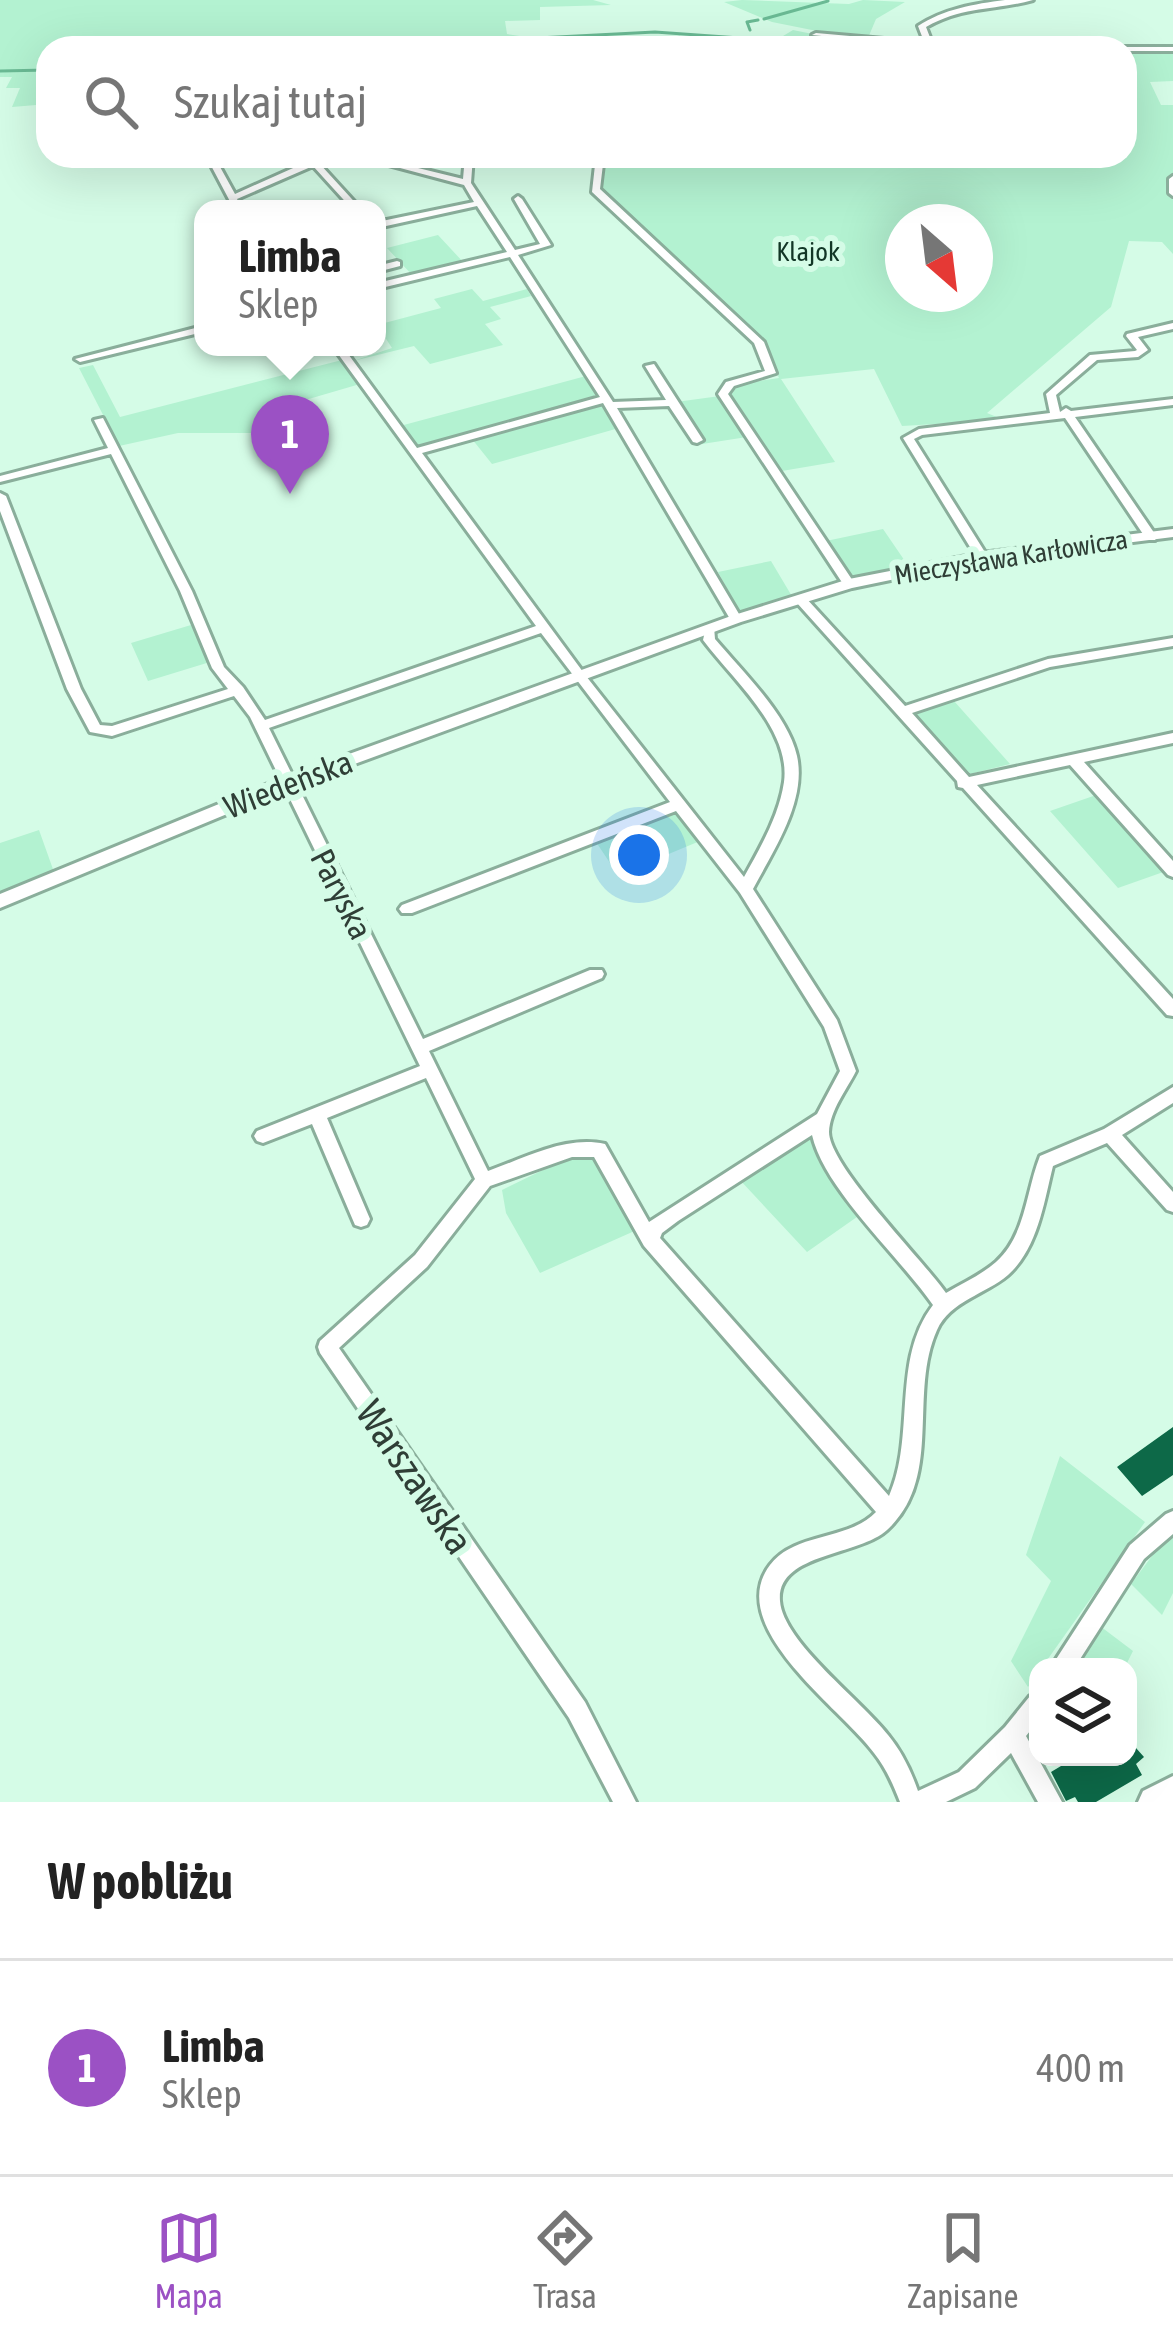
<!DOCTYPE html>
<html lang="pl">
<meta charset="utf-8">
<style>
body{margin:0;font-family:"Asap Condensed",sans-serif;background:#f2f2f2;color:#222}
.controls{position:absolute;right:36px;bottom:36px;display:grid;overflow:hidden;border-radius:24px;box-shadow:0 12px 48px #0002}
.controls button{width:108px;height:108px;display:grid;place-items:center;padding:0;border:0;border-bottom:3px solid #e0e0e0;background:#fff;color:#222;font:60px sans-serif}
.compass{position:absolute;left:885px;top:204px;width:108px;height:108px;border-radius:50%;background:#fff;box-shadow:0 12px 48px #0002;rotate:152deg}
.you{position:absolute;left:639px;top:855px;width:42px;height:42px;margin:-30px;border:9px solid #fff;border-radius:50%;background:#1a73e8;box-shadow:0 0 0 18px #1a73e833}
.badge{display:grid;place-items:center;width:78px;height:78px;border-radius:50%;background:#9b51c4;color:#fff;font-size:39px;font-weight:700}
.pin{position:absolute;translate:-50% -99px;filter:drop-shadow(0 3px 6px #0008)}
.pin::after{content:'';position:absolute;top:63px;width:42px;height:36px;background:inherit;clip-path:polygon(0 0,100% 0,50% 100%)}
.popup{position:absolute;left:194px;top:200px;width:192px;height:156px;box-sizing:border-box;display:grid;place-content:center;border-radius:24px;background:#fff;filter:drop-shadow(0 3px 9px #0005);font-size:39px;white-space:nowrap;color:#767676}
.popup b{font-size:45px;color:#222}
.popup::after{content:'';position:absolute;left:50%;top:100%;margin-left:-24px;border:24px solid transparent;border-top-color:#fff}
.list{margin:0;padding:0;list-style:none}
h2{display:flex;justify-content:space-between;align-items:center;height:156px;margin:0;padding:0 48px;font-size:51px}
h2 small{font-size:39px;font-weight:400;color:#767676}
.list li{display:grid;grid-template-columns:78px 1fr auto;gap:36px;align-items:center;box-sizing:border-box;height:216px;padding:0 48px;border-top:3px solid #e0e0e0}
.list b{display:block;font-size:45px;white-space:nowrap}
.list p{margin:0;font-size:39px;white-space:nowrap;color:#767676}
.list em{font-size:39px;font-style:normal;color:#767676}
.icon{flex:none;width:66px;height:66px;fill:none;stroke:currentColor;stroke-width:2;stroke-linecap:round;stroke-linejoin:round}
.map{position:relative;flex:none;width:1173px;height:1802px;overflow:hidden}
.search{position:absolute;background:#fff;box-shadow:0 12px 48px #0002;left:36px;right:36px;top:36px;height:132px;display:flex;align-items:center;gap:30px;box-sizing:border-box;padding:0 42px;border-radius:36px;color:#767676;font-size:45px}
.sheet{height:372px;background:#fff}
nav{display:flex;justify-content:space-around;align-items:center;box-sizing:border-box;height:168px;border-top:3px solid #e0e0e0;background:#fff;font-size:33px;color:#767676}
nav a{display:grid;justify-items:center;gap:6px}
nav .on{color:#9b51c4}
.map>svg:first-child{display:block}
</style>
<div class="map">
<svg width="1173" height="1802" viewBox="0 0 1173 1802">
<rect width="100%" height="100%" fill="#d5fce7"/>
<path fill="#b3f2d1" fill-rule="evenodd" d="M 0,0 L 593,0 L 611,5 L 540,7 L 540,20 L 505,21 L 507,34 L 526,37 L 527,48 L 48,48 L 48,104 L 12,107 L 20,88 L 6,88 L 12,77 L 0,77 Z
M 742,0 L 849,4 L 863,0 L 905,2 L 876,19 L 868,38 L 857,39 L 772,22 L 724,2 Z
M 793,30 L 832,38 L 824,48 L 674,48 L 679,35 L 687,44 L 713,44 L 712,37 L 780,46 L 773,42 Z
M 1125,51 L 1173,52 L 1173,81 L 1150,82 L 1161,105 L 1173,105 L 1173,254 L 1162,242 L 1129,241 L 1111,307 L 987,413 L 1004,420 L 902,426 L 874,369 L 781,379 L 835,462 L 776,472 L 728,394 L 730,385 L 779,378 L 760,337 L 598,188 L 603,156 L 1125,156 ZM 903,222 L 975,222 L 975,294 L 903,294 Z
M 438,235 L 464,263 L 413,276 L 387,248 Z
M 472,289 L 483,301 L 527,289 L 531,296 L 490,307 L 501,319 L 485,324 L 503,345 L 430,364 L 414,346 L 353,361 L 392,348 L 377,325 L 441,308 L 434,299 Z
M 342,360 L 360,384 L 295,403 L 315,429 L 304,433 L 178,433 L 119,446 L 79,368 L 93,365 L 120,417 Z
M 586,376 L 599,398 L 417,449 L 400,426 Z
M 720,396 L 747,437 L 702,444 L 676,402 Z
M 603,402 L 619,428 L 492,464 L 472,439 Z
M 883,529 L 909,567 L 850,580 L 826,541 Z
M 771,561 L 793,598 L 741,615 L 718,572 Z
M 191,625 L 210,662 L 148,681 L 131,643 Z
M 954,701 L 1010,764 L 962,776 L 907,715 Z
M 1102,793 L 1169,870 L 1118,888 L 1050,811 Z
M 677,813 L 700,841 L 618,875 L 596,842 Z
M 39,830 L 54,872 L 0,894 L 0,843 Z
M 811,1135 L 819,1162 L 864,1212 L 807,1252 L 739,1179 Z
M 580,1152 L 603,1160 L 639,1229 L 540,1273 L 506,1213 L 502,1190 Z
M 1060,1456 L 1145,1522 L 1028,1687 L 1011,1661 L 1051,1581 L 1026,1555 Z
M 1173,1538 L 1173,1593 L 1162,1615 L 1131,1584 L 1155,1552 Z
M 1096,1623 L 1133,1651 L 1125,1667 L 1072,1667 Z"/>
<g fill="none" stroke-linecap="round" stroke-linejoin="round">
<path stroke="#6aba94" stroke-width="3" d="M 764,19 L 828,1
M 750,30 L 747,22 L 758,20
M 342,48 L 655,32 L 754,39 L 802,48
M 0,71 L 48,70"/>
</g>
<path fill="#0d6948" d="M 1173,1427 L 1173,1475 L 1142,1496 L 1117,1467 Z
M 1128,1739 L 1144,1757 L 1136,1764 L 1142,1775 L 1096,1802 L 1078,1802 L 1075,1797 L 1066,1801 L 1051,1772 L 1076,1757 L 1128,1757 Z"/>
<g fill="none" stroke-linecap="round" stroke-linejoin="round">
<g stroke="#8aae9b" stroke-width="6">
<path id="minor" d="M 1005,0 L 1033,0 C 994,11 966,5 926,27 L 931,40 L 919,46 L 812,35 L 816,33 L 918,42 L 923,39 L 918,26 C 944,9 974,4 1005,0 Z
M 1010,45 L 1061,46 L 1065,48 L 1007,48 Z
M 1125,47 L 1173,47 L 1173,51 L 1125,51 L 1125,48 L 1122,48 Z
M 206,156 L 214,156 L 235,194 L 320,156 L 331,156 L 319,163 L 361,209 L 352,209 L 313,166 L 237,199 L 242,209 L 234,209 Z
M 355,156 L 369,156 L 463,179 L 465,156 L 473,156 L 471,183 L 515,250 L 540,244 L 514,199 L 518,196 L 522,199 L 551,245 L 518,255 L 613,402 L 666,400 L 645,366 L 654,364 L 703,440 L 697,443 L 693,442 L 669,406 L 617,408 L 742,619 L 736,623 L 730,619 L 603,403 L 422,453 L 586,676 L 744,877 C 760,848 779,816 784,782 C 791,729 732,679 703,640 L 706,627 L 714,627 L 715,639 C 742,671 788,715 797,756 C 807,801 773,851 753,889 L 837,1020 L 856,1071 C 847,1089 830,1110 829,1132 C 829,1166 923,1260 946,1293 C 963,1283 981,1275 996,1262 C 1026,1235 1026,1191 1040,1156 L 1104,1129 L 1173,1087 L 1173,1103 L 1122,1135 L 1173,1192 L 1173,1212 L 1167,1210 L 1107,1143 L 1053,1166 C 1044,1202 1038,1248 1008,1275 C 986,1294 950,1301 937,1330 C 908,1394 944,1478 887,1530 C 859,1556 776,1553 780,1601 C 783,1642 862,1701 888,1735 C 902,1752 911,1771 918,1791 L 959,1772 L 1005,1727 L 1030,1696 L 1038,1693 L 1038,1721 L 1026,1736 L 1062,1802 L 1038,1802 L 1011,1753 L 975,1788 L 946,1802 L 900,1802 C 893,1784 886,1768 874,1753 C 842,1709 723,1627 770,1565 C 795,1532 848,1541 876,1512 L 644,1246 L 594,1157 L 572,1157 L 490,1186 L 427,1267 L 339,1348 L 585,1702 L 636,1802 L 613,1802 L 569,1718 L 320,1353 L 318,1347 L 320,1341 L 415,1255 L 475,1179 L 426,1078 L 327,1118 L 370,1219 L 367,1225 L 361,1227 L 355,1225 L 312,1124 L 263,1143 L 257,1141 L 254,1136 L 257,1131 L 420,1066 L 250,717 L 234,696 L 112,736 L 90,732 L 67,689 L 0,511 L 0,493 L 6,496 L 81,689 L 100,725 L 112,726 L 228,689 L 212,668 L 180,591 L 111,454 L 0,482 L 0,476 L 108,448 L 94,420 L 103,418 L 192,591 L 224,667 L 243,687 L 265,720 L 536,626 L 333,347 L 343,347 L 417,448 L 600,397 L 510,257 L 377,289 L 377,283 L 507,252 L 477,206 L 377,228 L 377,222 L 474,202 L 464,185 ZM 541,633 L 670,802 L 402,905 L 399,909 L 402,913 L 412,913 L 676,811 L 740,893 L 824,1027 L 840,1071 L 817,1114 L 649,1222 L 605,1144 C 566,1135 525,1158 488,1171 L 429,1051 L 602,978 L 604,974 L 602,970 L 590,970 L 423,1039 L 269,728 ZM 812,1135 C 824,1189 899,1256 933,1305 C 891,1360 916,1436 889,1496 L 660,1238 L 662,1233 L 678,1221 Z
M 596,156 L 604,156 L 600,189 L 764,342 L 776,373 L 734,386 L 728,394 L 855,584 L 853,587 L 845,587 L 718,394 L 726,382 L 765,371 L 754,343 L 592,192 Z
M 1173,176 L 1173,196 L 1169,193 L 1169,179 Z
M 397,261 L 400,262 L 400,266 L 377,272 L 377,266 Z
M 1173,323 L 1173,329 L 1138,337 L 1148,350 L 1138,357 L 1097,360 L 1056,395 L 1060,412 L 1066,408 L 1071,411 L 1173,399 L 1173,405 L 1075,417 L 1157,537 L 1155,540 L 1147,540 L 1065,418 L 922,435 L 914,439 L 988,557 L 982,561 L 978,560 L 903,438 L 919,429 L 1050,413 L 1046,394 L 1090,355 L 1135,351 L 1137,350 L 1126,336 L 1127,334 Z
M 203,326 L 203,332 L 80,362 L 75,359 Z
M 801,596 L 805,597 L 905,706 L 1048,659 L 1173,638 L 1173,646 L 1050,667 L 912,713 L 969,777 L 1173,733 L 1173,743 L 1084,762 L 1173,861 L 1173,877 L 1168,875 L 1070,765 L 977,785 L 1173,999 L 1173,1016 L 1167,1015 L 963,788 L 958,787 L 957,781 L 797,603 L 797,597 Z
M 1173,1511 L 1173,1534 L 1144,1559 L 1075,1667 L 1051,1667 L 1130,1545 L 1166,1514 Z"/>
</g>
<g stroke="#8aae9b" stroke-width="6">
<path id="tertiary" d="M 1173,529 L 1173,537 L 982,561 L 852,588 L 741,622 L 292,787 L 0,908 L 0,894 L 280,779 L 731,616 L 849,579 L 982,553 Z"/>
</g>
<g stroke="#8aae9b" stroke-width="6">
<path id="secondary" d="M 1173,1776 L 1173,1802 L 1138,1802 L 1143,1791 Z"/>
</g>
<use href="#minor" fill="#fff" fill-rule="evenodd"/>
<use href="#tertiary" fill="#fff" fill-rule="evenodd"/>
<use href="#secondary" fill="#fff" fill-rule="evenodd"/>
</g>
<g text-anchor="middle" dominant-baseline="central" stroke-width="12" stroke-linejoin="round" paint-order="stroke">
<g font-size="27" fill="#123626" stroke="#d5fce7">
<text x="808" y="251">Klajok</text>
</g>
<g font-size="27" fill="#2f3e36" stroke="#d5fce7">
<text transform="translate(1011 557) rotate(-9)">Mieczysława Karłowicza</text>
</g>
<g font-size="33" fill="#2f3e36" stroke="#d5fce7">
<text transform="translate(288 784) rotate(-21)">Wiedeńska</text>
<text transform="translate(342 894) rotate(63)">Paryska</text>
</g>
<g font-size="39" fill="#2f3e36" stroke="#d5fce7">
<text transform="translate(415 1477) rotate(56)">Warszawska</text>
</g>
</g>
</svg>
<div class="controls">
<button><svg class="icon" aria-label="layers" viewBox="0 0 24 24"><path d="M12 4l9 5-9 5-9-5zM3 14l9 5 9-5"/></svg></button>
</div>
<svg class="compass" viewBox="-18 -18 36 36"><path d="M0-13l5 13h-10z" fill="#e53935"/><path d="M0 13l5-13h-10z" fill="#767676"/></svg>
<div class="you"></div>
<div class="pin badge" style="left:290px;top:494px">1</div>
<div class="popup"><b>Limba</b>Sklep</div>
<div class="search"><svg class="icon" aria-label="search" viewBox="0 0 24 24"><circle cx="10" cy="10" r="6"/><path d="M15 15l6 6"/></svg>Szukaj tutaj</div>
</div>
<section class="sheet">
<h2>W pobliżu<small></small></h2>
<ul class="list">
<li><span class="badge">1</span><div><b>Limba</b><p>Sklep</p></div><em>400 m</em></li>
</ul>
</section>
<nav>
<a class="on"><svg class="icon" aria-label="map" viewBox="0 0 24 24"><path d="M3 6l6-2 6 2 6-2v14l-6 2-6-2-6 2zM9 4v14M15 6v14"/></svg>Mapa</a>
<a><svg class="icon" aria-label="directions" viewBox="0 0 24 24"><path d="M12 3l9 9-9 9-9-9zM9 14v-3h6M13 9l2 2-2 2"/></svg>Trasa</a>
<a><svg class="icon" aria-label="saved" viewBox="0 0 24 24"><path d="M7 4h10v16l-5-4-5 4z"/></svg>Zapisane</a>
</nav>
